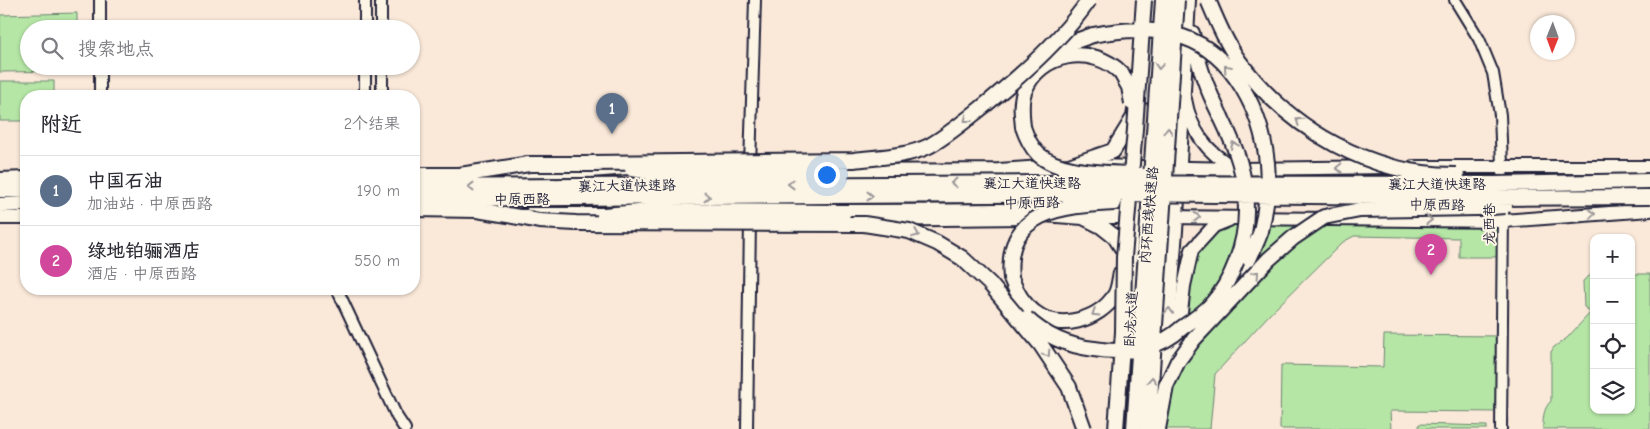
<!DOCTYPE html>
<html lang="zh">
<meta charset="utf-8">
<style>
body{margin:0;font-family:"Comic Neue","LXGW WenKai TC",sans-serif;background:#f7f7f7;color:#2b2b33}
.controls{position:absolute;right:15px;bottom:15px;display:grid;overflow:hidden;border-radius:10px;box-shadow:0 1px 4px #0004}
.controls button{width:45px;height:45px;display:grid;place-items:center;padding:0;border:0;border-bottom:1px solid #e1e1e2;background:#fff;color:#2b2b33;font:25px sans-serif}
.compass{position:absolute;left:1530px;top:15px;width:45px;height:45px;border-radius:50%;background:#fff;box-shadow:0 1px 4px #0004;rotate:181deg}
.you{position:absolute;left:826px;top:174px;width:18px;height:18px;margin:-12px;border:4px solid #fff;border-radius:50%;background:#1a73e8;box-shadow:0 0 0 8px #1a73e833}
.badge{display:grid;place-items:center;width:32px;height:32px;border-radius:50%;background:#b45309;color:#fff;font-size:16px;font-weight:700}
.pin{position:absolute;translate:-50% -41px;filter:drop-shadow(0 1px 2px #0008)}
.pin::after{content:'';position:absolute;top:26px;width:18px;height:15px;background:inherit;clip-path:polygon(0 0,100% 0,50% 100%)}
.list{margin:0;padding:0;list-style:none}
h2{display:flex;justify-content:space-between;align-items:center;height:65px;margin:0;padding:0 20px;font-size:21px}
h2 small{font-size:16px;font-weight:400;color:#7c7c81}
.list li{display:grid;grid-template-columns:32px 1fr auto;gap:15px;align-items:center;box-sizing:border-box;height:70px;padding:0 20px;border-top:1px solid #e1e1e2}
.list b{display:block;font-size:19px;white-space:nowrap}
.list p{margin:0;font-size:16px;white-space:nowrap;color:#7c7c81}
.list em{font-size:16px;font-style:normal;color:#7c7c81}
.icon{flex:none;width:28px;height:28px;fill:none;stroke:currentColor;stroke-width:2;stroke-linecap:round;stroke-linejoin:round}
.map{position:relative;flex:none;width:1650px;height:429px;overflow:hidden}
.search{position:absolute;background:#fff;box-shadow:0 1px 4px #0004;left:20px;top:20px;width:400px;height:55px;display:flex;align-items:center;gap:12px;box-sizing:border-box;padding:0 18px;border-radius:28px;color:#7c7c81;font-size:19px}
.panel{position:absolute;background:#fff;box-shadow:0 1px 4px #0004;left:20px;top:90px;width:400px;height:205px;border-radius:20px}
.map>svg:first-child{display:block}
</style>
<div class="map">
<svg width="1650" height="429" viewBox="0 0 1650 429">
<rect width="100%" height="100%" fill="#fae9d9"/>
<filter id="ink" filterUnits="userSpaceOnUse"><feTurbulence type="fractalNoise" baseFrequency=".02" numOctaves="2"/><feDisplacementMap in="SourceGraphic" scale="10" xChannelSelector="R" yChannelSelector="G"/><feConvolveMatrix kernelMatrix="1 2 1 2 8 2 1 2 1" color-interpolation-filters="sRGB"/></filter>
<g filter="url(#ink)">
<path fill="#b5e6a6" stroke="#6c8470" d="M 77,13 L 77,29 L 29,29 L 29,66 L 79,66 L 79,71 L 0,72 L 0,15 Z
M 0,81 L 54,81 L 54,96 L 26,96 L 26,121 L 0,121 Z
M 1236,217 L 1503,221 L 1503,257 L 1459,257 L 1459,238 L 1354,236 L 1343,242 L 1268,316 L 1215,374 L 1210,429 L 1160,429 L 1192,250 Z
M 1592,274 L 1594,274 L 1594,410 L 1631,410 L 1631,274 L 1650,274 L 1650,429 L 1543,429 C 1543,418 1543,409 1551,401 L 1551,352 L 1554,347 L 1567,338 L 1591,312 L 1584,307 L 1583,281 Z
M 1384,335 L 1502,336 L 1501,412 L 1390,411 L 1391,429 L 1280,429 L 1281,365 L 1383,367 Z
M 1419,424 L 1487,426 L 1487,429 L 1419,429 Z"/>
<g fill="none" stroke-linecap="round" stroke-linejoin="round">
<g stroke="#22223b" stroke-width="14">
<path id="minor" d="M 100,0 L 100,29
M 365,0 L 365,29
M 381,0 L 381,29
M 1455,0 L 1479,39 L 1493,73 L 1500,115 L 1503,189
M 100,66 L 100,96
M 365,66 L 365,96
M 382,66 L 382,96
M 750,166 L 755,0
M 337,289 L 397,417 L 405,429
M 747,429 L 750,221
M 1501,429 L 1503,213"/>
</g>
<g stroke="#22223b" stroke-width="16">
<path id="major" d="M 1185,99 C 1190,129 1207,154 1234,167
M 1090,166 L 1239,169 L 1388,167
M 1413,167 L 1650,167
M 508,172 L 591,171 L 628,168
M 0,179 L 26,178
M 524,214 L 614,214
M 1083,217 L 1138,217
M 1166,217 L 1503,221 L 1650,210
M 0,218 L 26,218
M 863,220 L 1023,218
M 1175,365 L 1184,286 L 1192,250 L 1214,226 L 1229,220"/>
</g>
<g stroke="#22223b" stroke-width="18">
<path id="highway" d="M 1192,33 C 1198,65 1206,87 1221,117
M 1046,56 L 1070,43 L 1093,35
M 1144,96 L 1152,0
M 1023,127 C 1022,115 1020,103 1024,92 C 1039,51 1093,44 1121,73
M 843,172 L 999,171 L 1069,166 L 1113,151 L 1134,117 L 1135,110
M 0,190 L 26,190
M 0,205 L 26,204
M 844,212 L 1002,211 L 1083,217 L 1101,226 L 1115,237 L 1127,256
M 1011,278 C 1016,292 1022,303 1034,312 C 1059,332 1099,320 1115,295 C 1119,289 1119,280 1121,273
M 1223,298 L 1249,259
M 1163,391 L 1176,217 L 1188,0
M 1124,429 L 1138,183"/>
</g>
<use href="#minor" stroke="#fcf5e5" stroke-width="10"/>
<use href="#major" stroke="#fcf5e5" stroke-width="12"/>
<use href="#highway" stroke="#fcf5e5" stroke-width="14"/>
<g stroke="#22223b" stroke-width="18" stroke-linecap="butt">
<path id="highway-bridge" d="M 1208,0 C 1217,21 1226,43 1239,61 C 1290,130 1371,176 1457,175
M 1093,35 C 1123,29 1154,27 1183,37 C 1234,54 1262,113 1267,163 C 1269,185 1266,209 1261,231 C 1258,240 1253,250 1249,259
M 1121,73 L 1129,87 L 1132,103
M 1023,127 C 1026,136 1030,146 1038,154 C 1061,175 1109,172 1140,175
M 591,163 L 854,160 C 879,157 906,157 929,146 C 945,137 961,124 975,113 C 1014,82 1062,40 1089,0
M 632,169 L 668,175 L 843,172
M 414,175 L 460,175 L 529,164 L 599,164
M 414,187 L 1050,183 L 1495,184 L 1650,181
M 414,199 L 1130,194 L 1494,198 L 1650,197
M 414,209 L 477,210 L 519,217 L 527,217
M 604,215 L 651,211 L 844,212
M 519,217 L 539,221 L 576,223 L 864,224 L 909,231 L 937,243 L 962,258 L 990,284 L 1041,345 L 1069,387 L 1084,429
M 1011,278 C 1004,210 1063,206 1114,203
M 1026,318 C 1045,336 1069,346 1094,349 C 1112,352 1129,352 1147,347 C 1160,344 1173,336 1183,327 C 1192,321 1202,314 1210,306 C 1232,282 1246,244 1246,211 C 1246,174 1237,150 1221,117
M 1116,429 L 1123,332 L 1124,257 L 1135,129 L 1144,0
M 1134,429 L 1163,0
M 1148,429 L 1177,0
M 1158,429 L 1166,386 L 1178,361 L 1194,339 L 1269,259 L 1293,238 L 1324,217 L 1360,210 L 1478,208 L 1505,206"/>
</g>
<use href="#highway-bridge" stroke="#fcf5e5" stroke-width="14"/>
</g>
<defs><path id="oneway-chevron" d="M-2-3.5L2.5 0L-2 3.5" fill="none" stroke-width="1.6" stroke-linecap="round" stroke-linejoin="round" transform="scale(1.25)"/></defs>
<g stroke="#9a9698">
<use href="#oneway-chevron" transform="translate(1159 66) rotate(94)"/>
<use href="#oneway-chevron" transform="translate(1227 68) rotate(-131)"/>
<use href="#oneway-chevron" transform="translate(967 119) rotate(142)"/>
<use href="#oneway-chevron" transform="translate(1299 121) rotate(-145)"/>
<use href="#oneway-chevron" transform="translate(1168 131) rotate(-86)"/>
<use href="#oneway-chevron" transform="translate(1234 145) rotate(-113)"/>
<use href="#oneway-chevron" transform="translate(1339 168) rotate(179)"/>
<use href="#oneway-chevron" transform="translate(954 183) rotate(180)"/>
<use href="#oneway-chevron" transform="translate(791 184) rotate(179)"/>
<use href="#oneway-chevron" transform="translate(471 187) rotate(-180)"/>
<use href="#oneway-chevron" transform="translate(870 196)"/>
<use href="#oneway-chevron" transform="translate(707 197)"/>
<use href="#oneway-chevron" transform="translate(1592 214) rotate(-4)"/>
<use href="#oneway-chevron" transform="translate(1197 217)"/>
<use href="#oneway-chevron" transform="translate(1429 220) rotate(1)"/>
<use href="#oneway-chevron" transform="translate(916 234) rotate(22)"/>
<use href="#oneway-chevron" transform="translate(1256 274) rotate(-48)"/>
<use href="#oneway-chevron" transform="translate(1169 311) rotate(-86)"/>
<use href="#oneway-chevron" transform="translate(1095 313) rotate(148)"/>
<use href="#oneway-chevron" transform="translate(1047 354) rotate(57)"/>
<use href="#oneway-chevron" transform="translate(1152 380) rotate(-86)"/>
</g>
</g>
<g text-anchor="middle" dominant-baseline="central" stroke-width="4" stroke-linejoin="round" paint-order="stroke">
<g font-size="14" fill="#22223b" stroke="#fcf5e5">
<text x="1032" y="183">襄江大道快速路</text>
<text x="1437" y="184">襄江大道快速路</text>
<text transform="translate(627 186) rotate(-1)">襄江大道快速路</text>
<text x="522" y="199">中原西路</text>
<text transform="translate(1032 203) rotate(-1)">中原西路</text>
<text transform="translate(1437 205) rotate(1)">中原西路</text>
<text transform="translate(1149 215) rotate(-85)">内环西线快速路</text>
<text transform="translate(1489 224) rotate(-90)">龙西巷</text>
<text transform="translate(1131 319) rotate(-87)">卧龙大道</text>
</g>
</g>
</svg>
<div class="controls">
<button>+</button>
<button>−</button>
<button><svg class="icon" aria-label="locate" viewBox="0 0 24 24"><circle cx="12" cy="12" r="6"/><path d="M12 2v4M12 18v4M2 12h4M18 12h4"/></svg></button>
<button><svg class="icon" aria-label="layers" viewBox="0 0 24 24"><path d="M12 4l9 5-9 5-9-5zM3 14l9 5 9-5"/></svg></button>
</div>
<svg class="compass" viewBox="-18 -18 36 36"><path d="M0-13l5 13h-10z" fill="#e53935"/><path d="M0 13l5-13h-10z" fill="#7c7c81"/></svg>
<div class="you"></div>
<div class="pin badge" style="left:612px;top:134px;background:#5c6f8a">1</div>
<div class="pin badge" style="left:1431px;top:275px;background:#d1479c">2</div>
<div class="search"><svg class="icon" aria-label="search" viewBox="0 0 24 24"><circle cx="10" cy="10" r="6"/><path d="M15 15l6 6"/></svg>搜索地点</div>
<section class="panel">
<h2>附近<small>2个结果</small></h2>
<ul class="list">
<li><span class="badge" style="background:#5c6f8a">1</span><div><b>中国石油</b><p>加油站 · 中原西路</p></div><em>190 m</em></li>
<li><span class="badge" style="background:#d1479c">2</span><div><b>绿地铂骊酒店</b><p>酒店 · 中原西路</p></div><em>550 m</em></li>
</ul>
</section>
</div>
